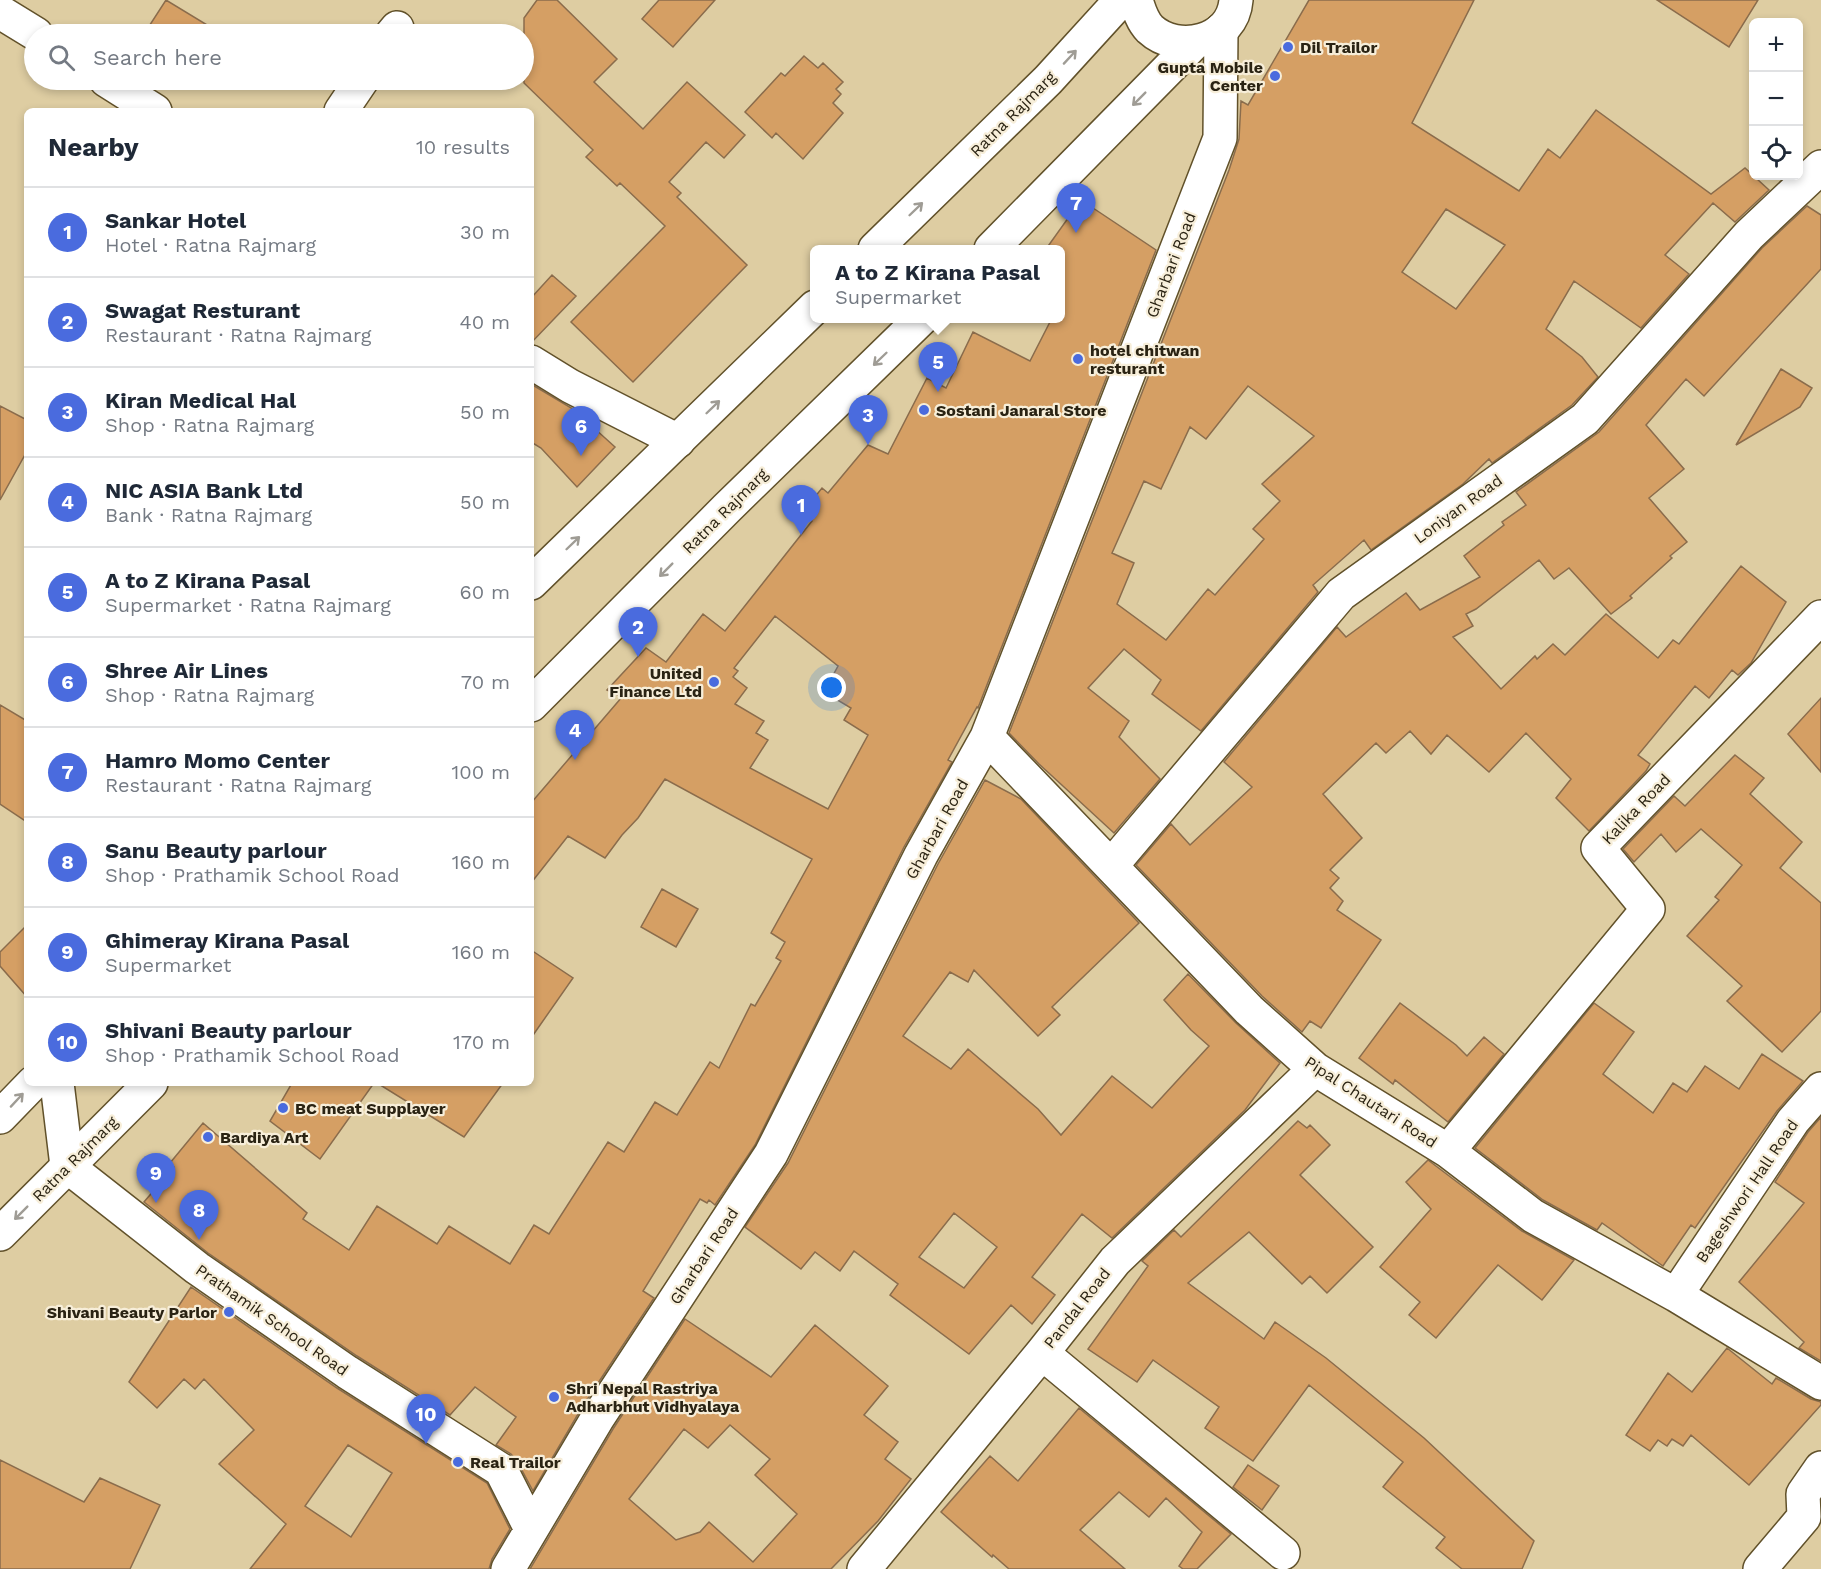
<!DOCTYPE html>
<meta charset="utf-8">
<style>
body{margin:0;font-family:"Work Sans",sans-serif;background:#f2f2f3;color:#1f2937}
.controls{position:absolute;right:18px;top:18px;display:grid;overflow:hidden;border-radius:9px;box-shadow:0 3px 9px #0003}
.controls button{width:54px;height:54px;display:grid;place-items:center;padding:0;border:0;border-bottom:2px solid #e0e1e3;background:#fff;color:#1f2937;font:30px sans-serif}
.you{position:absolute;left:832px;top:688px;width:21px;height:21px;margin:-15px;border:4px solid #fff;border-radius:50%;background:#1a73e8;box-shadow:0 0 0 9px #1a73e833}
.badge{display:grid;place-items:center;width:39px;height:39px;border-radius:50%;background:#4a6bde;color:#fff;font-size:20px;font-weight:700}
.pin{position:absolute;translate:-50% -50px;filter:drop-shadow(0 2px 3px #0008)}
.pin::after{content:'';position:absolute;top:32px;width:21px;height:18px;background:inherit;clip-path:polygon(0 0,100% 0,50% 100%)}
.popup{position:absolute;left:810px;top:245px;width:255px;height:78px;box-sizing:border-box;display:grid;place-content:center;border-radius:9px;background:#fff;filter:drop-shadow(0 2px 4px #0005);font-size:20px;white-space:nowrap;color:#747a83}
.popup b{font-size:22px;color:#1f2937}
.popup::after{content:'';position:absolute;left:50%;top:100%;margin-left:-12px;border:12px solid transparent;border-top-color:#fff}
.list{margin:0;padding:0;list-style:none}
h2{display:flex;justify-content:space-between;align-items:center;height:78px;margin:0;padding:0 24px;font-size:26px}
h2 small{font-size:20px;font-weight:400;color:#747a83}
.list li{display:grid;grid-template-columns:39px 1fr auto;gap:18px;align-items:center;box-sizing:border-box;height:90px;padding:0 24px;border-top:2px solid #e0e1e3}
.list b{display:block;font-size:22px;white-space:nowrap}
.list p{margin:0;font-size:20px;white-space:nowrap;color:#747a83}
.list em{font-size:20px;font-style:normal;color:#747a83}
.icon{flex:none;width:33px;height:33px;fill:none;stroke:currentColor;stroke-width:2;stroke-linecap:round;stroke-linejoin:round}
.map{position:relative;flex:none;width:1821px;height:1569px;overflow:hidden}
.search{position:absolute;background:#fff;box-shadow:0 3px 9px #0003;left:24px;top:24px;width:510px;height:66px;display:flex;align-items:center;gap:15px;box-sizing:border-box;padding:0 21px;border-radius:33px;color:#747a83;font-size:22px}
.panel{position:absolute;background:#fff;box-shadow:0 3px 9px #0003;left:24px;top:108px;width:510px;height:978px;border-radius:9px}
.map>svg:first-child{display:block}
</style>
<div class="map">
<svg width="1821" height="1569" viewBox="0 0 1821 1569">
<rect width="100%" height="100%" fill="#decda2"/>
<path fill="#d59f64" stroke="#8a6c4c" stroke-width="1.5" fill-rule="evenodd" d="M 166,0 L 222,34 L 144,34 Z
M 537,0 L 557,0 L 617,59 L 594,82 L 643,129 L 687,82 L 745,135 L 724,158 L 706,142 L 669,182 L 681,193 L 677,197 L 747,265 L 633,382 L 571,322 L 665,226 L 620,183 L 617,186 L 586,157 L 593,150 L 524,83 L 524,18 Z
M 659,0 L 715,0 L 673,47 L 642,19 Z
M 1309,0 L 1474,0 L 1412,123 L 1519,191 L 1548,149 L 1560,158 L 1596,110 L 1711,194 L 1745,168 L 1769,190 L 1735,222 L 1713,203 L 1665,255 L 1689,274 L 1641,328 L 1574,281 L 1546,329 L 1582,357 L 1598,377 L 1572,405 L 1492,463 L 1489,459 L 1463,484 L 1371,550 L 1364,540 L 1313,585 L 1318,592 L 1201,731 L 1152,694 L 1161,680 L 1124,649 L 1088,688 L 1129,721 L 1119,737 L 1160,779 L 1114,833 L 1039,764 L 1009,733 L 1229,170 L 1239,139 L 1241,101 L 1248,105 ZM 1446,209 L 1505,245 L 1456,309 L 1402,272 ZM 1248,386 L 1314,436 L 1262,484 L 1280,501 L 1253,529 L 1264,539 L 1215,595 L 1208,589 L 1166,640 L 1117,604 L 1134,563 L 1112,553 L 1144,481 L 1161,489 L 1190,427 L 1206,439 Z
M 1657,0 L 1758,0 L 1729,47 Z
M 804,56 L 818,68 L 823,63 L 843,82 L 836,89 L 841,94 L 833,103 L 843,113 L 803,159 L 776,133 L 772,138 L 745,112 L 781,73 L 785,76 Z
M 1081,200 L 1156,250 L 978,708 L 977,707 L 948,760 L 952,762 L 904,847 L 755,1145 L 715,1205 L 709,1200 L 707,1203 L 700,1199 L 643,1291 L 654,1298 L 581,1409 L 533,1491 L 517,1461 L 511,1454 L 496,1445 L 516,1417 L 475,1387 L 450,1415 L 357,1356 L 208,1253 L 144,1202 L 174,1167 L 170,1163 L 203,1123 L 307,1213 L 303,1219 L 349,1250 L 377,1206 L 437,1244 L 449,1226 L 510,1264 L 534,1225 L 549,1234 L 608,1142 L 624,1152 L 655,1102 L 677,1115 L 710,1062 L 719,1068 L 751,1004 L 755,1006 L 781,961 L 776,958 L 785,942 L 771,933 L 812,859 L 665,779 L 638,818 L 622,835 L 605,858 L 568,836 L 531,883 L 531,803 L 622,697 L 607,690 L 646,648 L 666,662 L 703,614 L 725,631 L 812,521 L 802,513 L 822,488 L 828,493 L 868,445 L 888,454 L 927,378 L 946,388 L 973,332 L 1030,361 L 1052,318 L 1061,318 L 1061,249 L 1046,249 ZM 775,616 L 838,666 L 824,692 L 851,708 L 844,720 L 868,735 L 828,809 L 750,768 L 768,740 L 756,733 L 764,721 L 735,704 L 747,688 L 733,677 L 738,671 L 734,668 Z
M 1807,206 L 1821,215 L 1821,269 L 1704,396 L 1686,379 L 1646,425 L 1684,469 L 1649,498 L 1687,542 L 1670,556 L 1672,558 L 1630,596 L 1632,598 L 1611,614 L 1569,568 L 1554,579 L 1539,560 L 1476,609 L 1466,614 L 1473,626 L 1453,637 L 1501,689 L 1535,656 L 1537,659 L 1553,644 L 1565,655 L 1606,614 L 1658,658 L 1673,640 L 1679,644 L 1741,566 L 1786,602 L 1751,663 L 1738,675 L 1732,670 L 1709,698 L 1695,686 L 1638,755 L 1650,764 L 1646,771 L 1589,831 L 1556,798 L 1571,779 L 1526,733 L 1489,772 L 1447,735 L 1431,754 L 1410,731 L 1386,753 L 1376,743 L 1323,794 L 1362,838 L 1330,870 L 1339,878 L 1330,888 L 1343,901 L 1337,910 L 1381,940 L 1321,1028 L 1310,1021 L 1302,1032 L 1262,996 L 1136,865 L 1171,824 L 1190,845 L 1252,787 L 1224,762 L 1337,627 L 1346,637 L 1406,593 L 1420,610 L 1480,577 L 1464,556 L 1504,525 L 1502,522 L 1526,505 L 1516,492 L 1599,432 L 1762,248 Z
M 552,275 L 576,296 L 531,343 L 531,298 Z
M 1781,369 L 1812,388 L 1800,407 L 1736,445 Z
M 531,384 L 573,409 L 615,447 L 577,487 L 541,448 L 531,442 Z
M 0,406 L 27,420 L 27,451 L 0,500 Z
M 1821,698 L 1821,772 L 1788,734 Z
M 0,705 L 27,721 L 27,822 L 0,804 Z
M 1735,755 L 1764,778 L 1750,794 L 1802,842 L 1780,868 L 1821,903 L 1821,1011 L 1782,1052 L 1727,1001 L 1742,986 L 1687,936 L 1719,900 L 1715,897 L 1742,865 L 1701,829 L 1676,852 L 1661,834 L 1634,862 L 1623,849 L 1674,796 L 1685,806 Z
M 985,780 L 1021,799 L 1139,923 L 1052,1007 L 1060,1015 L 1038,1036 L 974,970 L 968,982 L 950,972 L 903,1036 L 951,1069 L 968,1049 L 1038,1109 L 1061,1135 L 1112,1076 L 1152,1108 L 1209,1046 L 1191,1030 L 1164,1000 L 1188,974 L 1236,1023 L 1280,1063 L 1245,1110 L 1112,1238 L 1082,1214 L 1032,1277 L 1055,1295 L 1032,1324 L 1011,1305 L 969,1354 L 890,1295 L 898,1284 L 854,1251 L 840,1271 L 815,1252 L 801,1269 L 745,1227 L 788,1163 L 938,864 ZM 954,1213 L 997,1247 L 964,1288 L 919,1257 Z
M 662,889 L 698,909 L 676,947 L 641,927 Z
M 27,925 L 27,997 L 0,966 L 0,952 Z
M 531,950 L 573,978 L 531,1038 Z
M 1400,1003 L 1456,1045 L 1467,1056 L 1484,1037 L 1504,1054 L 1448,1122 L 1395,1080 L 1393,1084 L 1359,1058 Z
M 1594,1003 L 1634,1032 L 1603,1074 L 1653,1113 L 1673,1083 L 1687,1092 L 1705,1066 L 1739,1089 L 1762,1054 L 1803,1081 L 1777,1111 L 1695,1228 L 1691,1225 L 1663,1266 L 1602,1223 L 1597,1230 L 1543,1200 L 1475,1148 Z
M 292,1083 L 374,1083 L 320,1159 L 270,1121 Z
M 377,1083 L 503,1083 L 464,1137 Z
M 1821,1117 L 1821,1361 L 1799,1348 L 1804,1342 L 1739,1282 L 1804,1203 L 1775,1182 L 1808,1132 Z
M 1298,1121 L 1307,1128 L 1310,1125 L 1330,1145 L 1300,1175 L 1373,1247 L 1327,1293 L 1310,1276 L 1302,1284 L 1249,1232 L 1188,1283 L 1264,1339 L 1275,1322 L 1326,1358 L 1424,1438 L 1534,1541 L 1522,1569 L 1462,1569 L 1436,1548 L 1445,1537 L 1383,1487 L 1403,1462 L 1309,1385 L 1253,1461 L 1205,1428 L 1219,1407 L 1153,1360 L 1137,1382 L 1088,1349 L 1148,1266 L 1142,1261 L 1174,1230 L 1181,1237 Z
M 1428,1160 L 1522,1231 L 1574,1260 L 1542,1300 L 1498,1265 L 1436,1338 L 1409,1315 L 1420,1302 L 1380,1267 L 1431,1209 L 1406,1182 Z
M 191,1287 L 337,1388 L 487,1483 L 510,1529 L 492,1559 L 489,1569 L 250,1569 L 286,1524 L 219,1464 L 254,1430 L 204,1379 L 195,1389 L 184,1379 L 157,1408 L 129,1382 ZM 348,1445 L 392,1473 L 351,1537 L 305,1506 Z
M 685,1319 L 771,1377 L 815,1325 L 888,1386 L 864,1415 L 898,1442 L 885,1459 L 911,1479 L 878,1521 L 831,1569 L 530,1569 L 613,1429 ZM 730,1425 L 770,1459 L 755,1475 L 797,1514 L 753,1562 L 709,1522 L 700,1532 L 676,1540 L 629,1499 L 684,1429 L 708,1448 Z
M 1727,1348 L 1772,1384 L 1776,1378 L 1811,1399 L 1821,1402 L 1821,1405 L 1749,1485 L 1691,1435 L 1683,1446 L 1672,1439 L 1667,1446 L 1658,1440 L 1650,1451 L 1626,1435 L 1668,1373 L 1692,1392 Z
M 1079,1408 L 1231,1534 L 1197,1569 L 1183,1569 L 1179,1566 L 1202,1532 L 1166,1498 L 1149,1517 L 1119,1492 L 1080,1530 L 1125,1569 L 1009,1569 L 993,1555 L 992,1557 L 941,1512 L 990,1456 L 1018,1481 Z
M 0,1460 L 84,1502 L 100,1478 L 160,1505 L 130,1569 L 0,1569 Z
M 1248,1465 L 1279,1486 L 1262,1510 L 1233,1487 Z"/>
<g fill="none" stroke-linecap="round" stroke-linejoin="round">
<g stroke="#61512a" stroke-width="36">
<path id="minor" d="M 0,12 L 36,34
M 392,34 L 397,28
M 106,80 L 155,111
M 341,111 L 362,80
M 531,362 L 570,386 L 678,441
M 987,737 L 1249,1010 L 1315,1069 L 1448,1151 L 1533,1216 L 1676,1295 L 1821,1383
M 1111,866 L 1341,594 L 1585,419 L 1749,235 L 1821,167
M 57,1083 L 67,1166 L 197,1268 L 347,1372 L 501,1470 L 531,1529
M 1448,1151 L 1648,909 L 1598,848 L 1821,617
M 1676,1295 L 1793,1121 L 1821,1089
M 1042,1353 L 1283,1553
M 508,1569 L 597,1419 L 771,1154 L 921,855 L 987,737 L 1220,138 L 1221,30
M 864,1569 L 1042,1353 L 1115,1261 L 1315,1069
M 1760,1569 L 1804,1517 L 1803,1494 L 1821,1468"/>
</g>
<g stroke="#61512a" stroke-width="36">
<path id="trunk" d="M 1136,0 C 1139,10 1142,21 1150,29 C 1178,55 1233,42 1236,0
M 875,249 L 1048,80 L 1121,0
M 991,249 L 1195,42
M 531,583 L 815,307
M 531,705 L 727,508 L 922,318
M 0,1117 L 33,1083
M 0,1234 L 151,1083"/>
</g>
<use href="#minor" stroke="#fff" stroke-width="33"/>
<use href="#trunk" stroke="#fff" stroke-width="33"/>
</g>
<defs><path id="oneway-shaft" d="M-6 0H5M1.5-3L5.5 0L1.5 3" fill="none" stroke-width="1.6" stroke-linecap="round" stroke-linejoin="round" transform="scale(1.5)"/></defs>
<g stroke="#9f9c95">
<use href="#oneway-shaft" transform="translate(1070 57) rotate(-47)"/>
<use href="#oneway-shaft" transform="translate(1139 99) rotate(135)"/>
<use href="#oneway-shaft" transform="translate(916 209) rotate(-44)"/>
<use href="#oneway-shaft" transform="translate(880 359) rotate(136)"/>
<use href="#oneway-shaft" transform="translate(713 407) rotate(-44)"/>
<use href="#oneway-shaft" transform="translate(573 543) rotate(-44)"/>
<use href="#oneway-shaft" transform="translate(666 570) rotate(135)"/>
<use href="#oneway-shaft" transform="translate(17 1100) rotate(-47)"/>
<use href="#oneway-shaft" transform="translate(21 1213) rotate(135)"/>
</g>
<g fill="#4a6bde" stroke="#f7eed9" stroke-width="2">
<circle cx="1288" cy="47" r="6"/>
<circle cx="1275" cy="76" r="6"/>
<circle cx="1078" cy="359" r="6"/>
<circle cx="924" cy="410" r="6"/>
<circle cx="714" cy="682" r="6"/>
<circle cx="283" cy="1108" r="6"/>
<circle cx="208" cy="1137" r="6"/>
<circle cx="229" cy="1312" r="6"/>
<circle cx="554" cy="1397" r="6"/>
<circle cx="458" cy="1462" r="6"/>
</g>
<g text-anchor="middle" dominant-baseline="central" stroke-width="4.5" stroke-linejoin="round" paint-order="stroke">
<g font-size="16" font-weight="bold" fill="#2a2313" stroke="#f7eed9" text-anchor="start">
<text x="1300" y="47">Dil Trailor</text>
<text x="1263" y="67" text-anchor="end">Gupta Mobile<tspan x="1263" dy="18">Center</tspan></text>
<text x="1090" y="350">hotel chitwan<tspan x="1090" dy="18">resturant</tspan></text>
<text x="936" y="410">Sostani Janaral Store</text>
<text x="702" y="673" text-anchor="end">United<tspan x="702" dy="18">Finance Ltd</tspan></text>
<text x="295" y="1108">BC meat Supplayer</text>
<text x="220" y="1137">Bardiya Art</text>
<text x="217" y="1312" text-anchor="end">Shivani Beauty Parlor</text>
<text x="566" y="1388">Shri Nepal Rastriya<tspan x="566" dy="18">Adharbhut Vidhyalaya</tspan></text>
<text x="470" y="1462">Real Trailor</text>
</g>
<g font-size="16" fill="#2a2313" stroke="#f7eed9">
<text transform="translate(1013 114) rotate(-45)">Ratna Rajmarg</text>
<text transform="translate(1171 265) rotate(-69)">Gharbari Road</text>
<text transform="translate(1458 509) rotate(-36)">Loniyan Road</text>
<text transform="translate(725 511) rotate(-45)">Ratna Rajmarg</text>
<text transform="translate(1636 809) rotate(-46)">Kalika Road</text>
<text transform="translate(937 829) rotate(-61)">Gharbari Road</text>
<text transform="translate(1371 1102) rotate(33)">Pipal Chautari Road</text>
<text transform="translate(75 1159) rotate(-45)">Ratna Rajmarg</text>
<text transform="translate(1747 1191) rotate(-56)">Bageshwori Hall Road</text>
<text transform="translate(704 1256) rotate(-57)">Gharbari Road</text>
<text transform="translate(1077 1308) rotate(-52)">Pandal Road</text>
<text transform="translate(272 1320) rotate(35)">Prathamik School Road</text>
</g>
</g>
</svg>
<div class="controls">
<button>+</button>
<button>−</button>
<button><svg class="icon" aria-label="locate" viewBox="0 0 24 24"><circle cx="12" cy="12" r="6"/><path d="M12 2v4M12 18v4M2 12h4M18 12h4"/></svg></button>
</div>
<div class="you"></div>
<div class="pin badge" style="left:801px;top:535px">1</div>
<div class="pin badge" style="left:638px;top:657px">2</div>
<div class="pin badge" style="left:868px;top:445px">3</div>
<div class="pin badge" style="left:575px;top:760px">4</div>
<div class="pin badge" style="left:938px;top:392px">5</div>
<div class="popup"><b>A to Z Kirana Pasal</b>Supermarket</div>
<div class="pin badge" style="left:581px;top:456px">6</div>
<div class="pin badge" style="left:1076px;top:233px">7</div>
<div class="pin badge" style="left:199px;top:1240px">8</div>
<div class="pin badge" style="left:156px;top:1203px">9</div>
<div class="pin badge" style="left:426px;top:1444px">10</div>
<div class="search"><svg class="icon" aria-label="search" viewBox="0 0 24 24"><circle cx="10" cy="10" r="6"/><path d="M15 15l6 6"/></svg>Search here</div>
<section class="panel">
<h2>Nearby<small>10 results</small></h2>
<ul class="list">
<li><span class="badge">1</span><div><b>Sankar Hotel</b><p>Hotel · Ratna Rajmarg</p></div><em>30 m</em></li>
<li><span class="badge">2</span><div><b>Swagat Resturant</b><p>Restaurant · Ratna Rajmarg</p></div><em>40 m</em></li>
<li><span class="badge">3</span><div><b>Kiran Medical Hal</b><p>Shop · Ratna Rajmarg</p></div><em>50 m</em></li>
<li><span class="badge">4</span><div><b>NIC ASIA Bank Ltd</b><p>Bank · Ratna Rajmarg</p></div><em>50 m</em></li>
<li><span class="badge">5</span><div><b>A to Z Kirana Pasal</b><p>Supermarket · Ratna Rajmarg</p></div><em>60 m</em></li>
<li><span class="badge">6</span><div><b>Shree Air Lines</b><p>Shop · Ratna Rajmarg</p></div><em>70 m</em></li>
<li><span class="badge">7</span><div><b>Hamro Momo Center</b><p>Restaurant · Ratna Rajmarg</p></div><em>100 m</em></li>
<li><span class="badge">8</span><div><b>Sanu Beauty parlour</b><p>Shop · Prathamik School Road</p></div><em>160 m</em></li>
<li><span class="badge">9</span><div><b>Ghimeray Kirana Pasal</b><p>Supermarket</p></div><em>160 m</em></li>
<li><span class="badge">10</span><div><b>Shivani Beauty parlour</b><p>Shop · Prathamik School Road</p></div><em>170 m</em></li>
</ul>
</section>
</div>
